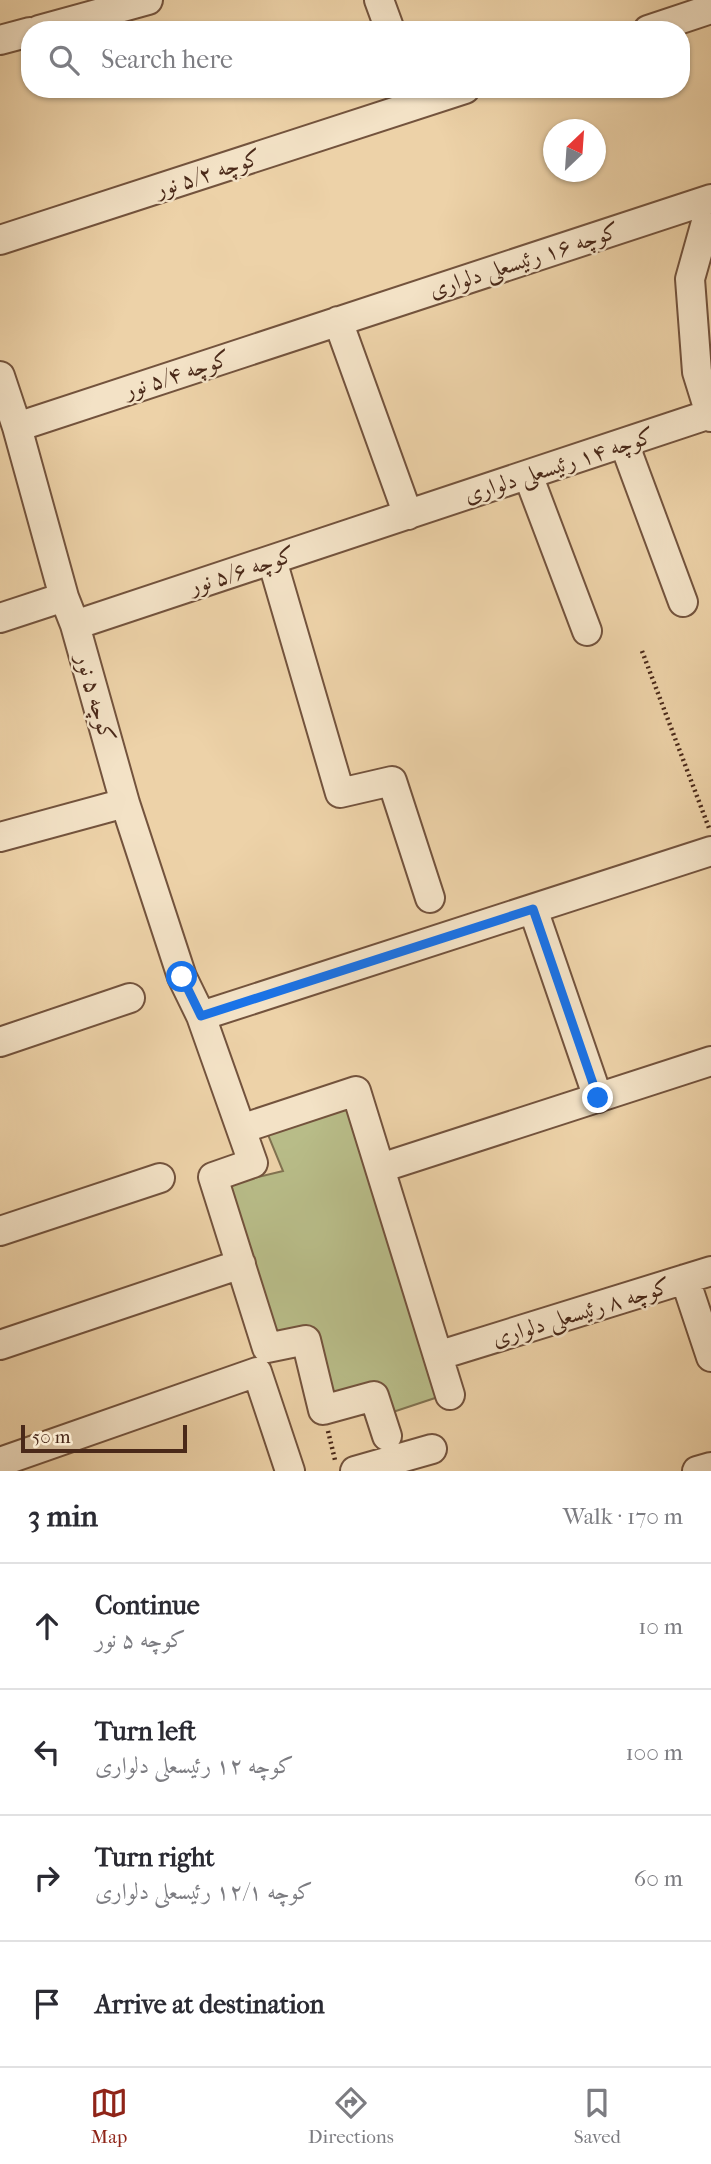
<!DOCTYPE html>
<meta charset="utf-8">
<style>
body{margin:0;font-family:"IM FELL French Canon",Amiri,serif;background:#f2f2f3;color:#2b2b33}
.compass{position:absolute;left:543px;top:119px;width:63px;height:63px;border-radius:50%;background:#fff;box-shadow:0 2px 5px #0004;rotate:25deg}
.scale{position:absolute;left:21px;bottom:18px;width:166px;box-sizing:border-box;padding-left:7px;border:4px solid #4a2919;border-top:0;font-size:19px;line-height:24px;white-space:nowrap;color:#4a2919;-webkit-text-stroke:5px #f3e2c6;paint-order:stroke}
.stop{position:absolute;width:21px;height:21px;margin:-16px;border:5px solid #1a73e8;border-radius:50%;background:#fff}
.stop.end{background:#1a73e8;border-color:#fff;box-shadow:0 2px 7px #0008}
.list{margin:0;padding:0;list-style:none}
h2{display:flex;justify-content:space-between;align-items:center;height:91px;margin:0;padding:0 28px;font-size:30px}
h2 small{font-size:23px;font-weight:400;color:#7c7c81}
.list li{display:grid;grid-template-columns:46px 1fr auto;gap:21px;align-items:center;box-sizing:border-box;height:126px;padding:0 28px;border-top:2px solid #e1e1e2}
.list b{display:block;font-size:26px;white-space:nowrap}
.list p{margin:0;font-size:23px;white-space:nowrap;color:#7c7c81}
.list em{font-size:23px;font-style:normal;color:#7c7c81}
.icon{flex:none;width:38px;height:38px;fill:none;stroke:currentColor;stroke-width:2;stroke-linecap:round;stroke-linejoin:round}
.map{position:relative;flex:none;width:711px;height:1471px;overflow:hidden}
.search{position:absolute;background:#fff;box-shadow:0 2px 5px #0004;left:21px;right:21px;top:21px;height:77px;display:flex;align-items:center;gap:18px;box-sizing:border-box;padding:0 24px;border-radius:28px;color:#7c7c81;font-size:26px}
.sheet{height:595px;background:#fff}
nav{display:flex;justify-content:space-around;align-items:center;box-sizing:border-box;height:98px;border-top:2px solid #e1e1e2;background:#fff;font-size:19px;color:#7c7c81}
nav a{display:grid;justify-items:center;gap:4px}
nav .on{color:#8f2418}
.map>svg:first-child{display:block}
</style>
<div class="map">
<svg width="711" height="1471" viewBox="0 0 711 1471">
<rect width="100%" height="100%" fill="#edd2a8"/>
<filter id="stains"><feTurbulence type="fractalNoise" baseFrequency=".00286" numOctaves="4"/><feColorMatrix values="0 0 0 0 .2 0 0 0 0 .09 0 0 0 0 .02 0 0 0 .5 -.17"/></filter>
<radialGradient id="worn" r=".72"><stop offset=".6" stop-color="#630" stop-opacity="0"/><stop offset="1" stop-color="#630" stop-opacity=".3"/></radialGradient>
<path fill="#b8bc88" stroke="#817250" stroke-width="2" d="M 347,1105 L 441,1396 L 387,1414 L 377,1387 L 332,1393 L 310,1332 L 273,1339 L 225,1185 L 283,1171 L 266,1130 Z"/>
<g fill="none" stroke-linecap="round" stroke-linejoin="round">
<g stroke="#73533d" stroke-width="32">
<path id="minor" d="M 379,0 L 390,30
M 39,30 L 148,0
M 648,30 L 711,9
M 0,40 L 30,32
M 711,204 L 690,279 L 697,372 L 711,417
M 0,240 L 465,89
M 338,321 L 408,515
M 0,376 L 17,427 L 64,597 L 75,625 L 125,803 L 182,977 L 201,1016 L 253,1163 L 213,1177 L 267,1348 L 306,1340 L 323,1410 L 374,1396 L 387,1436
M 17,427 L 711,199
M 624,443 L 683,602
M 528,475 L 587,631
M 272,560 L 340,793 L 392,781 L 430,898
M 0,618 L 64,597
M 75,625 L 710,414
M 0,837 L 125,803
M 533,909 L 598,1098
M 201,1016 L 711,851
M 0,1042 L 130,998
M 241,1129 L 356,1091 L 450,1395
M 393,1164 L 711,1061
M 0,1231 L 160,1178
M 685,1279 L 711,1357
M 0,1345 L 241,1264
M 450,1352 L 711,1271
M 0,1462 L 257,1372 L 290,1471
M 355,1471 L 432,1449
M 697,1471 L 711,1467"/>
</g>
<path stroke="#4a2919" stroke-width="4.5" stroke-dasharray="2 3.5" stroke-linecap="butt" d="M 642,651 L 709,828
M 328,1431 L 335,1460"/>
<use href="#minor" stroke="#f3e2c6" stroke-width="28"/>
</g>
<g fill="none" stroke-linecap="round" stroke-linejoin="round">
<path stroke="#1a73e8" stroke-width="9" d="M 182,977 L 201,1016 L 533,909 L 598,1098"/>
</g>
<g text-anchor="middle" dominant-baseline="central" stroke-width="5" stroke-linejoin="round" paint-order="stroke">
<g font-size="23" fill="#4a2919" stroke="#f3e2c6">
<text transform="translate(208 173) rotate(-18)">کوچه ۵/۲ نور</text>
<text transform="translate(524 260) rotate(-18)">کوچه ۱۶ رئیسعلی دلواری</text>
<text transform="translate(177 374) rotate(-18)">کوچه ۵/۴ نور</text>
<text transform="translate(559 465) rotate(-18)">کوچه ۱۴ رئیسعلی دلواری</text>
<text transform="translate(242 570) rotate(-18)">کوچه ۵/۶ نور</text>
<text transform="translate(96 698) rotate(74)">کوچه ۵ نور</text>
<text transform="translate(581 1312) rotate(-17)">کوچه ۸ رئیسعلی دلواری</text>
</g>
</g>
<rect width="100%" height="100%" filter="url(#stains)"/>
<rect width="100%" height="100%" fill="url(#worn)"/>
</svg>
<svg class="compass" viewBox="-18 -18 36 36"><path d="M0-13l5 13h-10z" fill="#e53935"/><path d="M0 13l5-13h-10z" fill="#7c7c81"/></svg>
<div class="scale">50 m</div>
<div class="stop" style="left:182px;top:977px"></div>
<div class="stop end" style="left:598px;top:1098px"></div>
<div class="search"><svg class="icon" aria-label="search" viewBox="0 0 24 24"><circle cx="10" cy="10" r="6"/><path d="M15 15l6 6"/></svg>Search here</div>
</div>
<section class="sheet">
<h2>3 min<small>Walk · 170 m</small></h2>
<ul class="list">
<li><svg class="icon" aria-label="ahead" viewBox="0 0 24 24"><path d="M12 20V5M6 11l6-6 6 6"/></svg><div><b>Continue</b><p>کوچه ۵ نور</p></div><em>10 m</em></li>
<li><svg class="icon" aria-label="left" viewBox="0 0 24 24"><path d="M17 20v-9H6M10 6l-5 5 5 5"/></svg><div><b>Turn left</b><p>کوچه ۱۲ رئیسعلی دلواری</p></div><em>100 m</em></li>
<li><svg class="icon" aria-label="right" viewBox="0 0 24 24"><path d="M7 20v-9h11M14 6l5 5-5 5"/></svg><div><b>Turn right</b><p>کوچه ۱۲/۱ رئیسعلی دلواری</p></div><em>60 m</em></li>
<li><svg class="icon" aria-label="arrive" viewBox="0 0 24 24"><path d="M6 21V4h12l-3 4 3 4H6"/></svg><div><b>Arrive at destination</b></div></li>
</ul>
</section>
<nav>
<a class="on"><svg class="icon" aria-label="map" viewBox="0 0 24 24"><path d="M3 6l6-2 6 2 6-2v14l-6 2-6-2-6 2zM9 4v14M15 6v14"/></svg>Map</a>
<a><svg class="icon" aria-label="directions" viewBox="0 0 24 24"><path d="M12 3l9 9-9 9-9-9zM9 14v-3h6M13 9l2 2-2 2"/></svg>Directions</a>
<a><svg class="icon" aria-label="saved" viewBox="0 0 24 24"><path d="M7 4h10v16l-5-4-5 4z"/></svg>Saved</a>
</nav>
